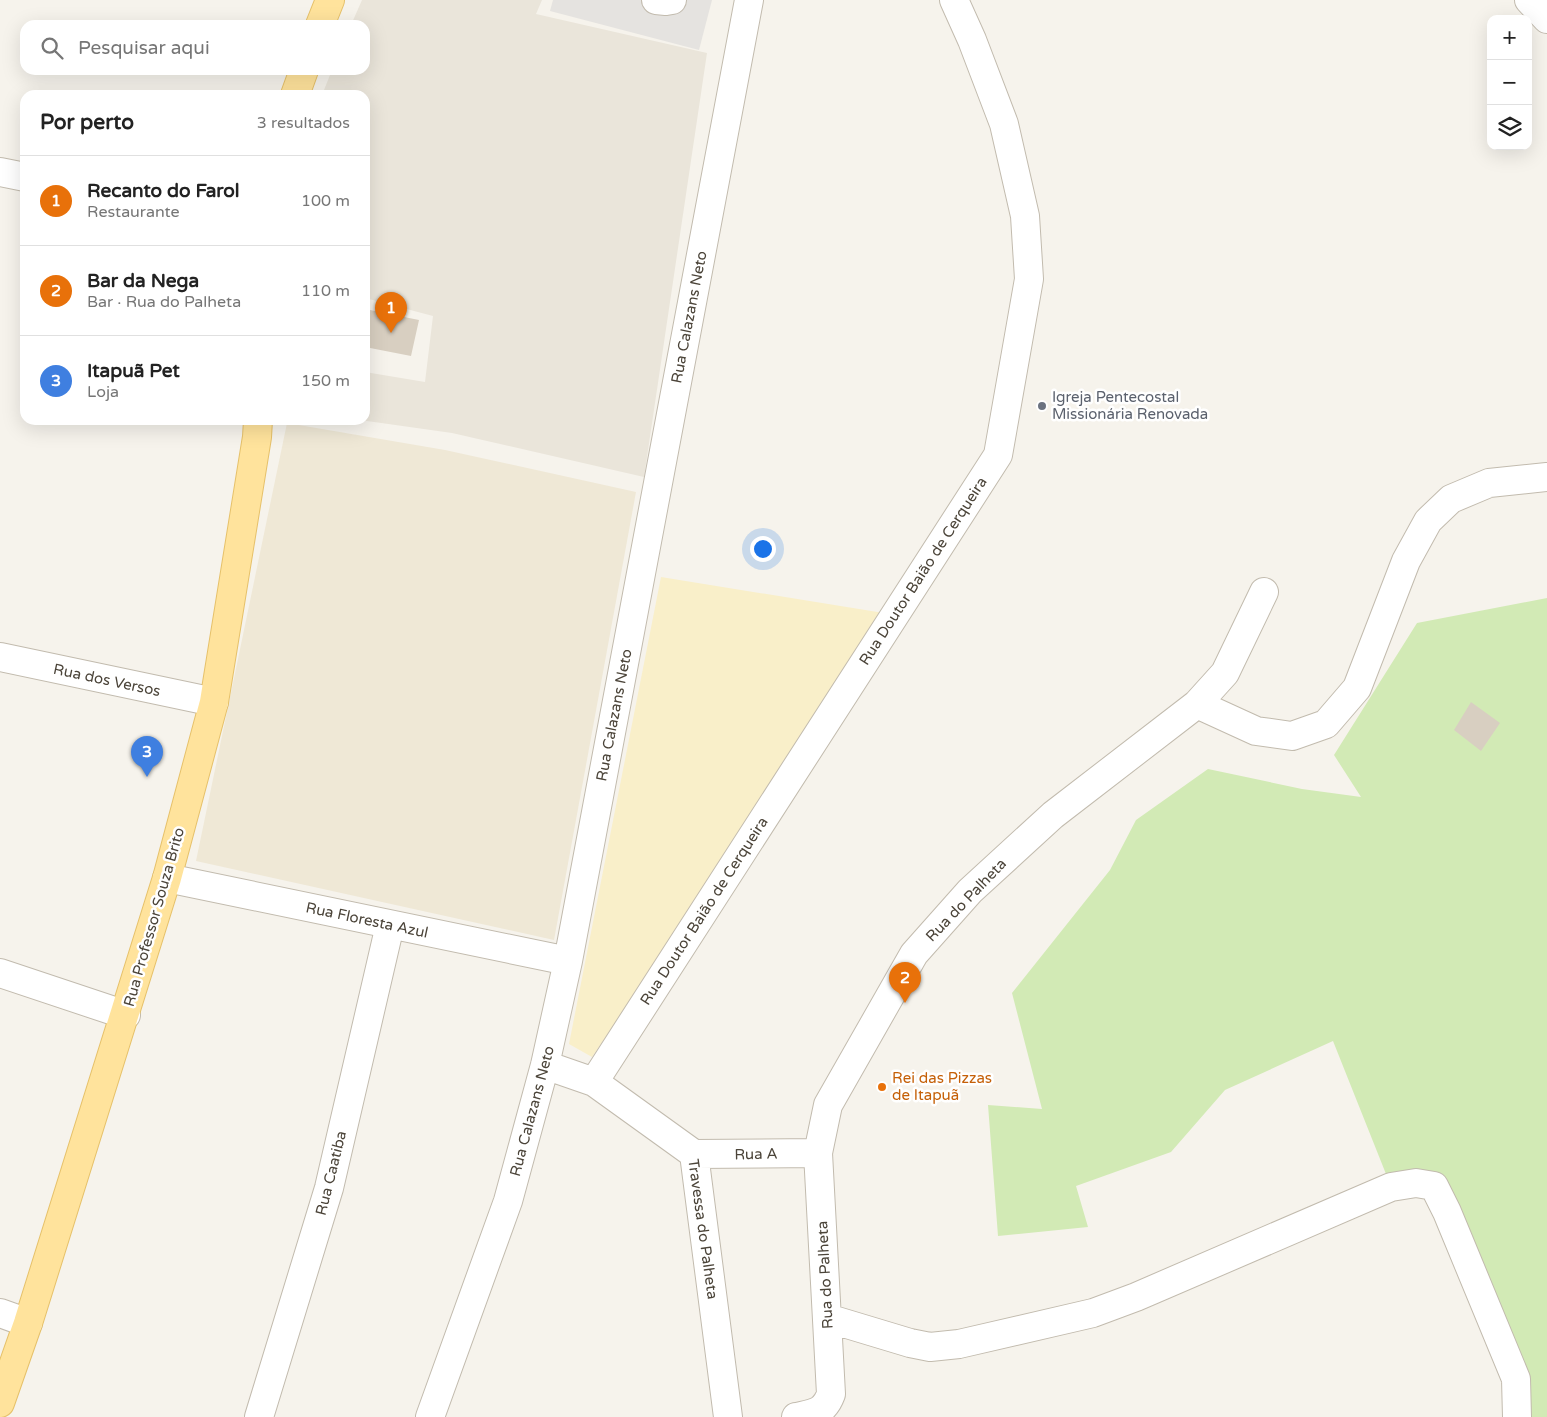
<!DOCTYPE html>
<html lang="pt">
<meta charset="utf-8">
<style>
body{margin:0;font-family:"Varela Round",sans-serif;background:#f2f2f2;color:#222}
.controls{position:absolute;right:15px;top:15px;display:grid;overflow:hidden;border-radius:10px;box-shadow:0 5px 20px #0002}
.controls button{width:45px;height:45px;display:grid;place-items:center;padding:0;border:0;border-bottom:1px solid #e0e0e0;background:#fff;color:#222;font:25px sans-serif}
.you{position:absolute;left:762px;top:548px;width:18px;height:18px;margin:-12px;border:4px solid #fff;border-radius:50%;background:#1a73e8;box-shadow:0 0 0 8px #1a73e833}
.badge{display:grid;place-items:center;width:32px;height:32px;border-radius:50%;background:#fc3f1d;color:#fff;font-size:16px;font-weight:700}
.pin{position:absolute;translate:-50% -41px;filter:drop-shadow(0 1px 2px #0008)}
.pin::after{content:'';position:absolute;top:26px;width:18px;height:15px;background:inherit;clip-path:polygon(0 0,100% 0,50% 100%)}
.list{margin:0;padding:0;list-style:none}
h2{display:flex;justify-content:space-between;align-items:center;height:65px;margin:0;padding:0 20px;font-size:21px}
h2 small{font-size:16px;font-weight:400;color:#767676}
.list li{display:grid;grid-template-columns:32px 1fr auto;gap:15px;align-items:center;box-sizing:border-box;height:90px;padding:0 20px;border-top:1px solid #e0e0e0}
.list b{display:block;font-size:19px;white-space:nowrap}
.list p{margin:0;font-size:16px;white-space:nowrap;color:#767676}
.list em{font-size:16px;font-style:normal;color:#767676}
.icon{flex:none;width:28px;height:28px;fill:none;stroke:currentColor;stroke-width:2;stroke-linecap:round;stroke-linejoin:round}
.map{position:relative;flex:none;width:1547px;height:1417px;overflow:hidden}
.search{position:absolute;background:#fff;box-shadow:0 5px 20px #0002;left:20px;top:20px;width:350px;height:55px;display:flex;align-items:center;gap:12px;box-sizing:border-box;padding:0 18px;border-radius:15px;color:#767676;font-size:19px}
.panel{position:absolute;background:#fff;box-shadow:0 5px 20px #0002;left:20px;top:90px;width:350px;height:335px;border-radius:15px}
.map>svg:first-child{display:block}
</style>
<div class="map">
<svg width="1547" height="1417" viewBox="0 0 1547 1417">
<rect width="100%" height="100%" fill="#f6f3ec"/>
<path fill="#eae5da" d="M 362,0 L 542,0 L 536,14 L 707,53 L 644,477 L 452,433 L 360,420 L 365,420 L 365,372 L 425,382 L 433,316 L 365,298 L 365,95 L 322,95 L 332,70 L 365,70 L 365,25 L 351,25 Z"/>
<path fill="#efe8d6" d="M 287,423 L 445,450 L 636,492 L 554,940 L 196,861 Z"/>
<path fill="#d2eab5" d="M 1547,598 L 1547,1417 L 1522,1417 L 1434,1186 L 1386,1174 L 1333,1041 L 1225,1090 L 1171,1152 L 1076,1186 L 1088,1227 L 998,1236 L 988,1105 L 1042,1109 L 1012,993 L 1110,870 L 1136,820 L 1208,769 L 1302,789 L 1361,797 L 1334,755 L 1417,623 Z"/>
<path fill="#f9efc9" d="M 661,577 L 896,615 L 592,1057 L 569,1044 Z"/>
<path fill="#e5e3e0" d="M 553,0 L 712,0 L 699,50 L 550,11 Z"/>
<path fill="#d8cfc1" d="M 365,309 L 419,320 L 411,356 L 365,347 Z
M 1471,702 L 1500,723 L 1481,751 L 1454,730 Z"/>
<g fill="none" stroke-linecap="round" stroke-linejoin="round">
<g stroke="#c2bbae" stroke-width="30">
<path id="minor" d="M 656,0 L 666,1 L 672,0
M 1529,0 L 1547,19
M 0,172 L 25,177
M 0,657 L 214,702
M 1197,704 L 1256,731 L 1292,736 L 1326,724 L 1357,688 L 1406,561 L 1428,521 L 1451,499 L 1489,483 L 1547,477
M 167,878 L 568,961
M 0,973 L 126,1015
M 545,1065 L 594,1082 L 694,1154 L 728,1417
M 594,1082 L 998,455 L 1029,279 L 1025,216 L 1004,124 L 972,40 L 954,0
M 694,1154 L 818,1153
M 0,1313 L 28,1323
M 827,1318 L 910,1343 L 930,1347 L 959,1344 L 1093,1313 L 1136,1297 L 1391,1187 L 1416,1183 L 1434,1186 L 1447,1212 L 1516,1379 L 1517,1417
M 259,1417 L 329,1188 L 390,925
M 430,1417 L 508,1201 L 545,1065 L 568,961 L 749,0
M 796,1417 C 814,1413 824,1413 831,1394 L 818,1153 L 828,1105 L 914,954 L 970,891 L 1053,815 L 1197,704 L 1225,673 L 1264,592"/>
</g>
<g stroke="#e6c16a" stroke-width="30">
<path id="major" d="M 320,25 L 330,0
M 295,95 L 304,70
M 0,1403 L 28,1323 L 167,878 L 214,702 L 257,437 L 258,420"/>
</g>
<use href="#minor" stroke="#fff" stroke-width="28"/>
<use href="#major" stroke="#ffe39c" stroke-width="28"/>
</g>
<circle fill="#6b7280" stroke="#fff" stroke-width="2" cx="1042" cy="406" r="5"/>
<circle fill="#e8710a" stroke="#fff" stroke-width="2" cx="882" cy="1087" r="5"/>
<g text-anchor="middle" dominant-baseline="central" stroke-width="5" stroke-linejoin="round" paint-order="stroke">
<g font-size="15" fill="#4b4439" stroke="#fff">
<text transform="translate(689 317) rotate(-79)">Rua Calazans Neto</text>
<text transform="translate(923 571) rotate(-57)">Rua Doutor Baião de Cerqueira</text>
<text transform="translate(107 680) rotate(12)">Rua dos Versos</text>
<text transform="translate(614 715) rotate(-79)">Rua Calazans Neto</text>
<text transform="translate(966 900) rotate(-46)">Rua do Palheta</text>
<text transform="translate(704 911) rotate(-57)">Rua Doutor Baião de Cerqueira</text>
<text transform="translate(154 917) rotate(-74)">Rua Professor Souza Brito</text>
<text transform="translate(367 920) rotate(12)">Rua Floresta Azul</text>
<text transform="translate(532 1111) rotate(-75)">Rua Calazans Neto</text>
<text transform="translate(756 1154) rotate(-1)">Rua A</text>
<text transform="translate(331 1173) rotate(-76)">Rua Caatiba</text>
<text transform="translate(703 1229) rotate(82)">Travessa do Palheta</text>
<text transform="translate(825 1275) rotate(-93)">Rua do Palheta</text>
</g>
<g font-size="15" fill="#5b616d" stroke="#fff" text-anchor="start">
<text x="1052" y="397">Igreja Pentecostal<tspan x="1052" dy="17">Missionária Renovada</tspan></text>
</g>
<g font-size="15" fill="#c56008" stroke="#fff" text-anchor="start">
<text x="892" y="1078">Rei das Pizzas<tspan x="892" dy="17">de Itapuã</tspan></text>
</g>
</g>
</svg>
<div class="controls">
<button>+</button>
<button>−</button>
<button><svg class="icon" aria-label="layers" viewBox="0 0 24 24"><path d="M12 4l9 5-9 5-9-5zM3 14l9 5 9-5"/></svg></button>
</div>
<div class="you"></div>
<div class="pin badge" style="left:391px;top:333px;background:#e8710a">1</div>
<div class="pin badge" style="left:905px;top:1003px;background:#e8710a">2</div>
<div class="pin badge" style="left:147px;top:777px;background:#3f7fe0">3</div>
<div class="search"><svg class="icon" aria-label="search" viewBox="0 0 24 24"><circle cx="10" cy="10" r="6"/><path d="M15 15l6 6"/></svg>Pesquisar aqui</div>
<section class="panel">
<h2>Por perto<small>3 resultados</small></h2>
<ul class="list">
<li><span class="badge" style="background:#e8710a">1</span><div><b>Recanto do Farol</b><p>Restaurante</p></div><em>100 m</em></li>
<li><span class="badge" style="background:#e8710a">2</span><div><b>Bar da Nega</b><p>Bar · Rua do Palheta</p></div><em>110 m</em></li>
<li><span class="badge" style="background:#3f7fe0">3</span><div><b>Itapuã Pet</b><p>Loja</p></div><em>150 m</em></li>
</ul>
</section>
</div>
